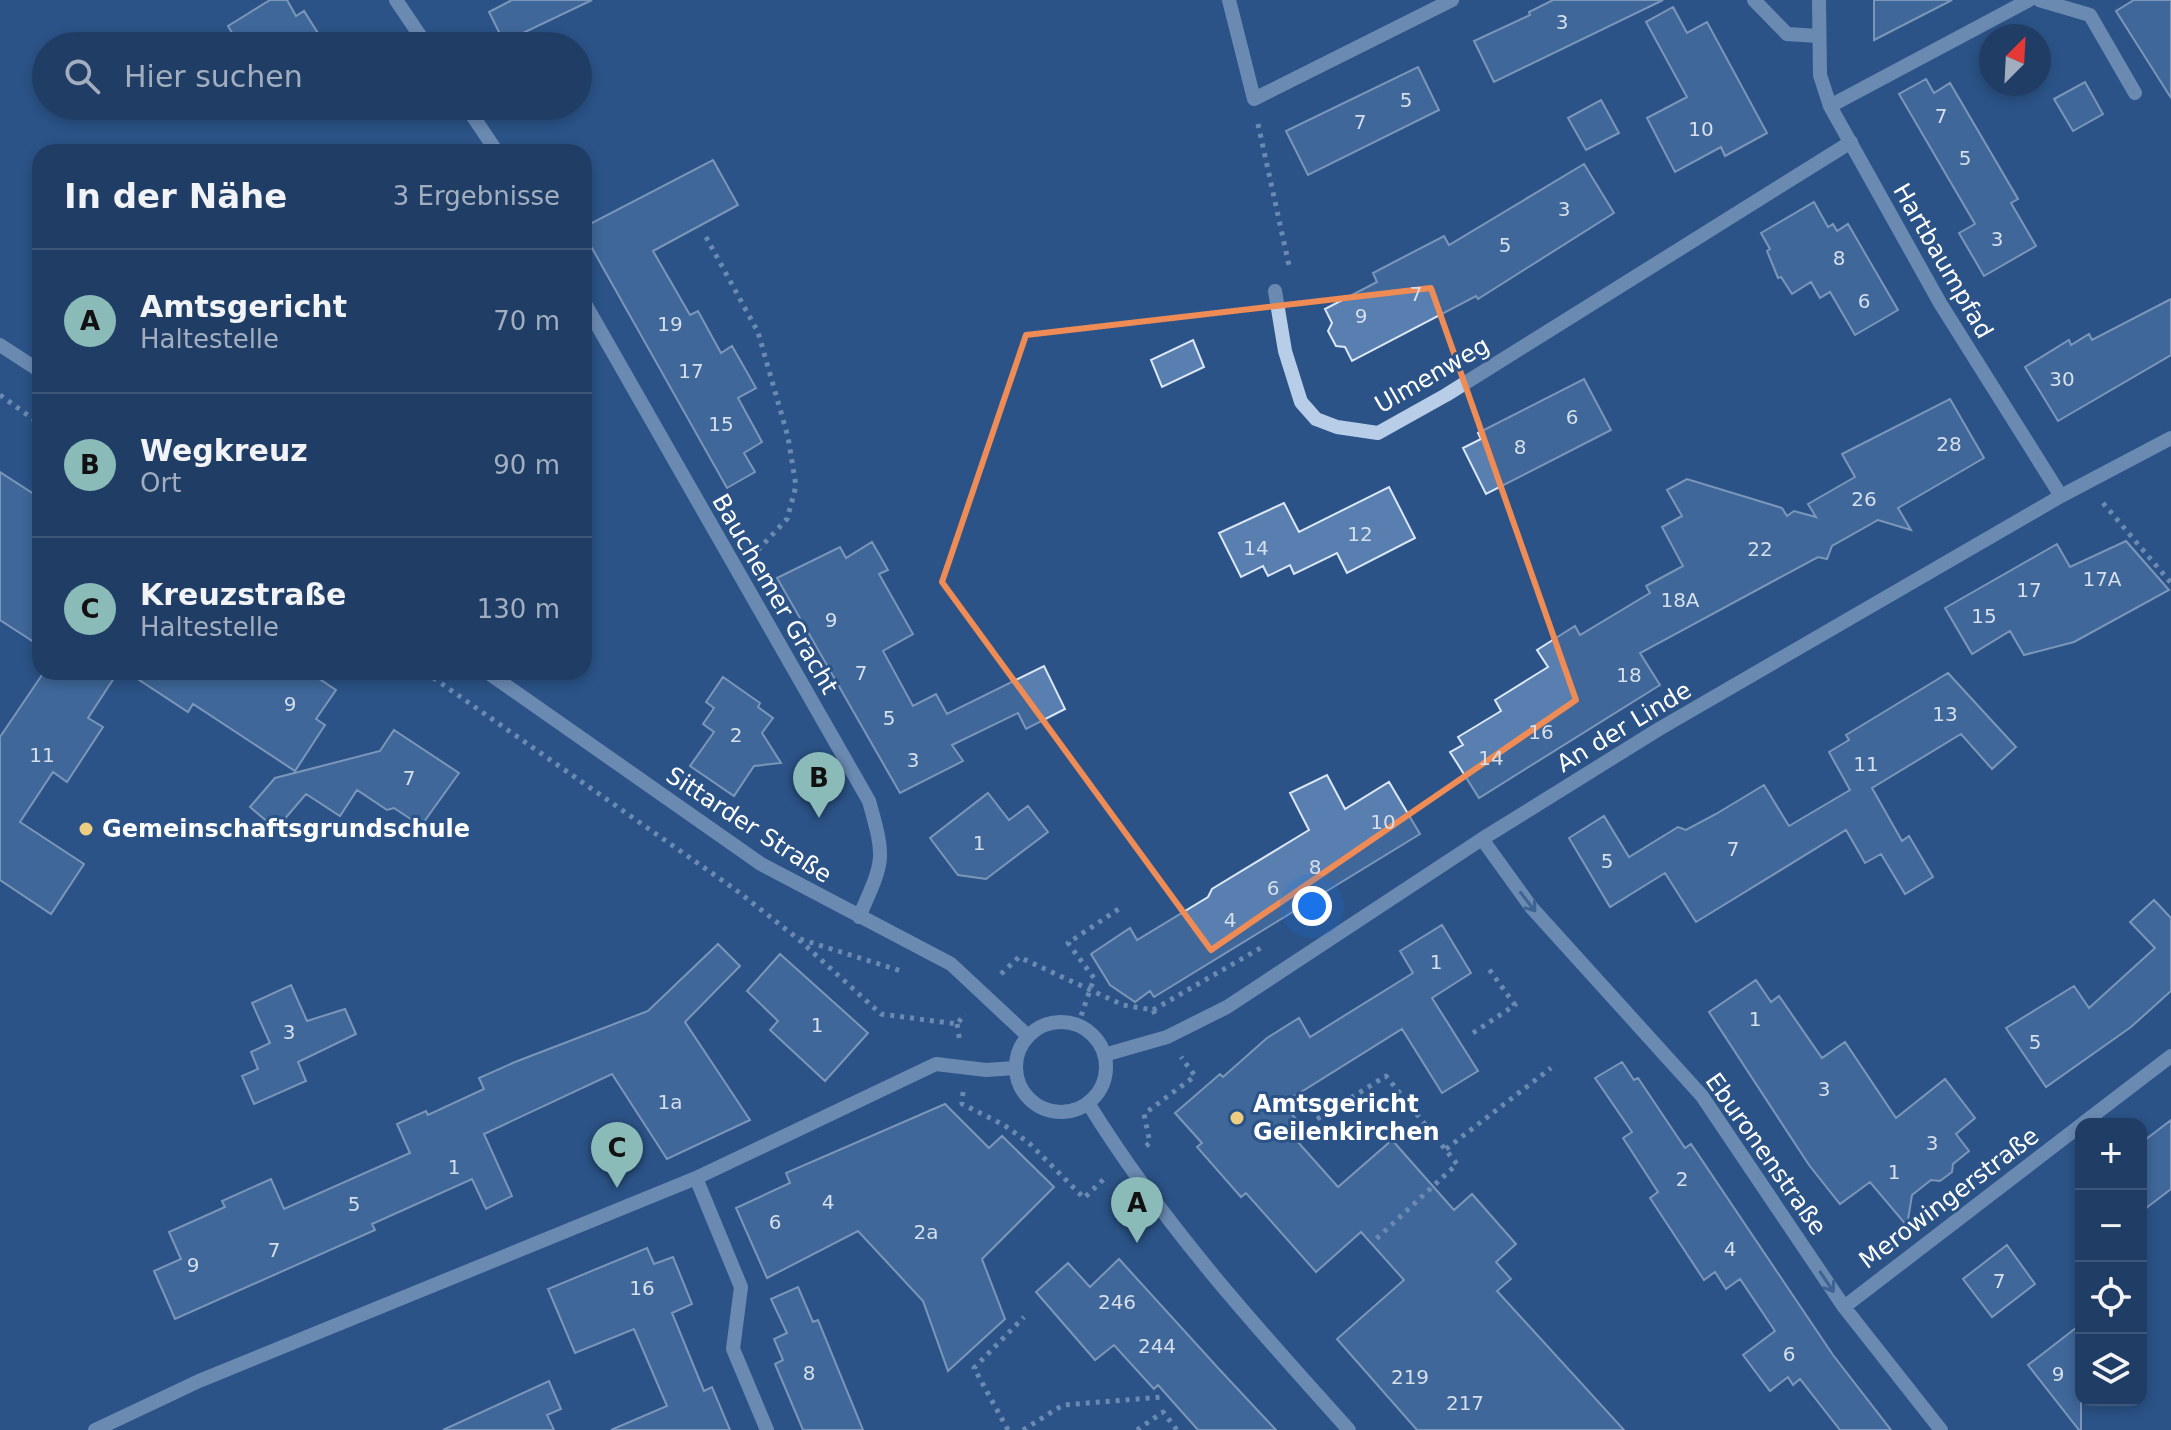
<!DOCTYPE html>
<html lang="de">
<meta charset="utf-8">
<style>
body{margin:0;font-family:"DejaVu Sans",sans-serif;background:#2d496e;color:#f1f3f6}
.controls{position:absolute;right:24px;bottom:24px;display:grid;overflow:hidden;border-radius:16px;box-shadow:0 4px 12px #0003}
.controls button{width:72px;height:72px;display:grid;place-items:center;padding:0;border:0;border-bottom:2px solid #3d5779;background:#203e65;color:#f1f3f6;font:40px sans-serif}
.compass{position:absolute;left:1979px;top:24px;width:72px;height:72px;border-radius:50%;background:#203e65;box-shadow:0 4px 12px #0003;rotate:24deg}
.you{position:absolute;left:1312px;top:906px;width:28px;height:28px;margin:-20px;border:6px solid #fff;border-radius:50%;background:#1a73e8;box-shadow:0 0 0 12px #1a73e833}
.badge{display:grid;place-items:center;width:52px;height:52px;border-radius:50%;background:#8bbbb9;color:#111;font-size:26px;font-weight:700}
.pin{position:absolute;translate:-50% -66px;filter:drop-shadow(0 2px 4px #0008)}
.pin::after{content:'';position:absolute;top:42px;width:28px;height:24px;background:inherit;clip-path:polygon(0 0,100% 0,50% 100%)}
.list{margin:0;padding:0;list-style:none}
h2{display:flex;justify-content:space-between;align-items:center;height:104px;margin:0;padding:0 32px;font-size:34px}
h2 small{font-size:26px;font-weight:400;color:#a2aebf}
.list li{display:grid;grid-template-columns:52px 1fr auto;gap:24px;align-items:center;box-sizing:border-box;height:144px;padding:0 32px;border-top:2px solid #3d5779}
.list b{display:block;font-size:30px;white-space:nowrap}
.list p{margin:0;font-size:26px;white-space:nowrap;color:#a2aebf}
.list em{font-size:26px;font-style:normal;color:#a2aebf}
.icon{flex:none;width:44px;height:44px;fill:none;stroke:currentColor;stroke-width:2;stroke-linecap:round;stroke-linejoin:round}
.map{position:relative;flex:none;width:2171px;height:1430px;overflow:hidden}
.search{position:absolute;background:#203e65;box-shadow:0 4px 12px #0003;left:32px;top:32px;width:560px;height:88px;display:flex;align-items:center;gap:20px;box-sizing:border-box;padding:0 28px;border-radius:44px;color:#a2aebf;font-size:30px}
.panel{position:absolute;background:#203e65;box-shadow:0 4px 12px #0003;left:32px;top:144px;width:560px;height:536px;border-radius:24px}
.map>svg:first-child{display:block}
</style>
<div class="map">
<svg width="2171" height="1430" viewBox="0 0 2171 1430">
<rect width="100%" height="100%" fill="#2b5387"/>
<path fill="#587fb0" stroke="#dbe7f6" stroke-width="2" d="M 270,0 L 287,0 L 296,16 L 304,11 L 326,46 L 240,46 L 228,26 Z
M 512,0 L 592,0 L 504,42 L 489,12 Z
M 1553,0 L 1663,0 L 1494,82 L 1474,41 L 1530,15 L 1529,12 Z
M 1874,0 L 1952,0 L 1874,40 Z
M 2134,0 L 2171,0 L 2171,98 L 2116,11 Z
M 1673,7 L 1687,33 L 1707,22 L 1767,133 L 1725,156 L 1721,147 L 1675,172 L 1647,118 L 1687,97 L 1646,22 Z
M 1418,67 L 1439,110 L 1308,175 L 1286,131 Z
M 1926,79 L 1934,93 L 1950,83 L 2018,199 L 2011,203 L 2036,246 L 1984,276 L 1959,233 L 1975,224 L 1899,94 Z
M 2085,82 L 2103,114 L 2073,131 L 2054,99 Z
M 1601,100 L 1619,133 L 1586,150 L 1568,118 Z
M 713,160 L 738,205 L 653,251 L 690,315 L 698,311 L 721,353 L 732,346 L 756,388 L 738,398 L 762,442 L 744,453 L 755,472 L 727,488 L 584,234 L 584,227 Z
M 1584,164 L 1614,213 L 1478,299 L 1476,296 L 1352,361 L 1345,347 L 1336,346 L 1328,331 L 1332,323 L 1325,309 L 1377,282 L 1373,273 L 1444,236 L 1449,245 Z
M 1814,202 L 1828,227 L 1833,224 L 1837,231 L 1848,224 L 1898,310 L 1855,335 L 1830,292 L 1820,298 L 1811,282 L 1792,294 L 1781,277 L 1778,278 L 1767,251 L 1770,249 L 1761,233 Z
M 2171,299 L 2171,355 L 2058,421 L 2025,367 L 2069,340 L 2071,345 L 2089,334 L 2092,340 Z
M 1193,340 L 1204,367 L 1162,387 L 1151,360 Z
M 1584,379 L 1611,430 L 1486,494 L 1463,448 L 1481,439 L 1478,433 Z
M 1950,399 L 1984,458 L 1898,508 L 1911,530 L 1878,520 L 1832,546 L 1827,559 L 1818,557 L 1640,653 L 1660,685 L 1479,798 L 1450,752 L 1463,745 L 1458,737 L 1501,711 L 1495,700 L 1548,667 L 1537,650 L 1575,626 L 1580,635 L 1650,593 L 1646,586 L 1683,566 L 1662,527 L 1682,516 L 1667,490 L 1687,479 L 1782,508 L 1787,516 L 1794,511 L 1816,517 L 1808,504 L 1855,477 L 1842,454 Z
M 0,472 L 40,498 L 40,646 L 0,620 Z
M 1389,487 L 1415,538 L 1347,573 L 1337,553 L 1294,574 L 1290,565 L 1268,576 L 1263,566 L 1241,577 L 1219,533 L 1284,503 L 1299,532 Z
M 2126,541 L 2169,590 L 2074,642 L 2024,655 L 2010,631 L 1972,654 L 1945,608 L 2057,544 L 2070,567 Z
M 872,542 L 888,570 L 879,574 L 913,634 L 883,651 L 913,706 L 936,694 L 947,714 L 1044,666 L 1065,709 L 1026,729 L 1018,713 L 952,745 L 963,761 L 900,793 L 777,578 L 840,547 L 846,558 Z
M 44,672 L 118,672 L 88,718 L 103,727 L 67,782 L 53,772 L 20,822 L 84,864 L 51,914 L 0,880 L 0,737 Z
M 127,672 L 309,672 L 336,690 L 316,719 L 325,725 L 295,771 L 193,704 L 188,712 Z
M 1948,673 L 2016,747 L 1992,769 L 1961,734 L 1872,788 L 1902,841 L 1909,836 L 1933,877 L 1905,894 L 1881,854 L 1865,863 L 1846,830 L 1696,922 L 1665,873 L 1610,907 L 1569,838 L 1604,816 L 1629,857 L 1678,827 L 1686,830 L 1716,814 L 1764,785 L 1789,826 L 1850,790 L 1829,752 L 1849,740 L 1846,735 Z
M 723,677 L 760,703 L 758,707 L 773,718 L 762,733 L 781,763 L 754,766 L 734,796 L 690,766 L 714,732 L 703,724 L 714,708 L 706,702 Z
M 394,730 L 459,773 L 421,826 L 394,808 L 387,810 L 357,790 L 340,816 L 306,794 L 276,829 L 250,807 L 275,778 L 380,751 Z
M 1327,775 L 1345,809 L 1389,782 L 1420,834 L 1154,997 L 1150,991 L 1135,1002 L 1110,985 L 1091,954 L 1130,928 L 1137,940 L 1208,897 L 1212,889 L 1309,830 L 1290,793 Z
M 988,793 L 1009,820 L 1028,806 L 1048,832 L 986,879 L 958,875 L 930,838 Z
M 2154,900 L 2171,918 L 2171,991 L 2131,1027 L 2046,1087 L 2006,1028 L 2074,986 L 2089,1008 L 2155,948 L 2130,922 Z
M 1442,925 L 1471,973 L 1432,998 L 1478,1071 L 1442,1093 L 1402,1029 L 1282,1104 L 1300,1123 L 1289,1132 L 1338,1187 L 1392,1140 L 1454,1210 L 1472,1194 L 1516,1244 L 1496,1262 L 1511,1279 L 1497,1291 L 1624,1430 L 1417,1430 L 1337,1339 L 1404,1280 L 1361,1232 L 1316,1272 L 1246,1193 L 1241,1197 L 1197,1147 L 1202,1143 L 1175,1113 L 1220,1074 L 1223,1077 L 1267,1038 L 1299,1018 L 1310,1037 L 1413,973 L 1400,951 Z
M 718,944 L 740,966 L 685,1022 L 750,1120 L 667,1159 L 612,1074 L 484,1134 L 512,1196 L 486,1209 L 472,1179 L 372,1224 L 375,1230 L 175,1319 L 154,1271 L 181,1259 L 169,1232 L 225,1207 L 222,1201 L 271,1179 L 284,1209 L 410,1153 L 397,1124 L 426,1111 L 428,1115 L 484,1089 L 479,1078 L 515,1062 L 648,1011 Z
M 780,954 L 868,1033 L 825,1081 L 770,1030 L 778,1021 L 747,991 Z
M 1756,980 L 1771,1002 L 1779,996 L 1822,1058 L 1845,1042 L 1896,1118 L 1945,1079 L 1975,1118 L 1956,1134 L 1969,1151 L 1953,1164 L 1952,1172 L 1940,1181 L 1931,1180 L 1912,1195 L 1907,1226 L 1870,1182 L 1840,1204 L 1809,1165 L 1709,1012 Z
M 291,985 L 307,1021 L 345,1009 L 356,1034 L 298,1062 L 306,1081 L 254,1104 L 242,1076 L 258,1069 L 251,1052 L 270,1043 L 252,1003 Z
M 1622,1062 L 1634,1080 L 1638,1078 L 1685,1148 L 1691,1144 L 1833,1355 L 1891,1430 L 1840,1430 L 1800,1379 L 1793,1385 L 1788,1377 L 1770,1391 L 1743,1355 L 1775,1331 L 1740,1279 L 1726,1289 L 1715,1272 L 1704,1280 L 1650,1198 L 1658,1192 L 1623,1138 L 1632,1132 L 1595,1078 Z
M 945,1104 L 989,1148 L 1002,1136 L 1054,1187 L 982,1259 L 1005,1319 L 948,1371 L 923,1301 L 858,1231 L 767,1278 L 736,1208 L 790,1183 L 786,1173 Z
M 2171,1120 L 2171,1189 L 2141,1212 L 2141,1143 Z
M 2007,1245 L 2035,1284 L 1992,1317 L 1963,1279 Z
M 647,1248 L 654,1264 L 673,1257 L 692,1304 L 672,1313 L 704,1391 L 712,1387 L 730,1430 L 611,1430 L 667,1406 L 634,1329 L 575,1353 L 548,1289 Z
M 1119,1259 L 1219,1369 L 1276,1430 L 1198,1430 L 1158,1385 L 1154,1389 L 1114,1345 L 1095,1360 L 1036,1292 L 1068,1263 L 1090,1287 Z
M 798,1287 L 813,1322 L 818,1320 L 863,1430 L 803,1430 L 775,1364 L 783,1360 L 774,1339 L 787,1333 L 771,1299 Z
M 2081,1324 L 2081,1430 L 2079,1430 L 2028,1365 Z
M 549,1381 L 561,1409 L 547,1415 L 554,1430 L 443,1430 Z"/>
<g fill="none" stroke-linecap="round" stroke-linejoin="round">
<path stroke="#b8cde7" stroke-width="5" stroke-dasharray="4 6" stroke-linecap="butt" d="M 1258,124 L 1290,270
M 706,237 L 758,332 L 788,437 L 796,486 L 787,519 L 756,552
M 0,395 L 40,424
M 2103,503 L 2171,583
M 425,672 L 736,890 L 797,938 L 881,1014 L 957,1024 L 965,1014
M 800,939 L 901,971
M 1001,974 L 1019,957 L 1123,1005 L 1153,1010 L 1155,1014
M 1153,1010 L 1264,946
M 957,1024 L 960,1042
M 1078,1025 L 1094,978 L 1068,943 L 1123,906
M 1473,1033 L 1515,1005 L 1486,965
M 963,1092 L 962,1104 L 1004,1125 L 1029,1143 L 1084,1198 L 1106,1177
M 1317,1119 L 1386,1076 L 1457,1164 L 1374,1241
M 1146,1146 L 1150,1143 L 1144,1114 L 1195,1076 L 1181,1057
M 1446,1149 L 1551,1068
M 1008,1430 L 974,1368 L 1024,1317
M 1023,1430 L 1063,1405 L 1162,1397
M 1137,1430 L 1163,1412 L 1177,1430"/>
<path stroke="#b8cde7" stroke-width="14" d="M 396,0 L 427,46
M 1229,0 L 1254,99 L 1452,0
M 1754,0 L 1787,34 L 1818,36
M 1819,0 L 1820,75 L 1830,106 L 1940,303 L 2061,496
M 2039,0 L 2090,15 L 2135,93
M 466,106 L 497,152
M 1830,106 L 2029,0
M 1275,291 L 1285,351 L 1301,402 L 1316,419 L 1337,427 L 1378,433 L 1446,395 L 1851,142
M 584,302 L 869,801 C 886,861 884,860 859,917
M 0,345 L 40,371
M 487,672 L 761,864 L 951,964 L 1028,1036
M 1482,839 L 1531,907 L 1702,1096 L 1844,1307 L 1941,1430
M1016 1067a45 45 0 1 1 90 0a45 45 0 1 1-90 0Z
M 1104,1055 L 1167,1037 L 1227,1007 L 1482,839 L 1659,729 L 2061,496 L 2171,438
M 1088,1103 C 1162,1223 1255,1326 1349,1430
M 2082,1124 L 2171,1056
M 696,1178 L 741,1287 L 733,1349 L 767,1430
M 1844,1307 L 2081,1125
M 95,1430 L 199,1381 L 696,1178 L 936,1064 L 986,1070 L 1015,1068"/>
</g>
<defs><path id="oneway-shaft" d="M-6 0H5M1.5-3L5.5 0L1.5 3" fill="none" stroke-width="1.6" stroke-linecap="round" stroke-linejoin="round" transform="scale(2)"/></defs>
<g stroke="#5578a4">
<use href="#oneway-shaft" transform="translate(1528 902) rotate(52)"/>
<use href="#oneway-shaft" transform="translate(1827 1282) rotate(56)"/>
</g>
<path d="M0 0H2171V1430H0ZM 1431,288 L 1576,700 L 1211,950 L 942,582 L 1026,335 Z" fill="#2b5387" fill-opacity=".55" fill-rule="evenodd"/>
<path fill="none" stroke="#ef8b55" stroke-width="6" stroke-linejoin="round" d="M 1431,288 L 1576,700 L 1211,950 L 942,582 L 1026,335 Z"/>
<g fill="#edce80" stroke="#2b5387" stroke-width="3">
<circle cx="86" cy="829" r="8"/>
<circle cx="1237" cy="1118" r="8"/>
</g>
<g text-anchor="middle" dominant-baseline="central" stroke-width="6" stroke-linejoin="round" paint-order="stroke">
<g font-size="20" fill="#d5dfeb">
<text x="1562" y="22">3</text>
<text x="1406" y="100">5</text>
<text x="1941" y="116">7</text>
<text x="1360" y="122">7</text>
<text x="1701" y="129">10</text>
<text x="1965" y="158">5</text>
<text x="1564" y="209">3</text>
<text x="1997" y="239">3</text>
<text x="1505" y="245">5</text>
<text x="1839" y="258">8</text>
<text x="1416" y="294">7</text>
<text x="1864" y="301">6</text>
<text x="1361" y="316">9</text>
<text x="670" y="324">19</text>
<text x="691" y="371">17</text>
<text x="2062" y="379">30</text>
<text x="1572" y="417">6</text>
<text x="721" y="424">15</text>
<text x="1949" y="444">28</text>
<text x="1520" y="447">8</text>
<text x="1864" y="499">26</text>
<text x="1360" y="534">12</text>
<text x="1256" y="548">14</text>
<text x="1760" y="549">22</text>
<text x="2102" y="579">17A</text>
<text x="2029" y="590">17</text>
<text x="1680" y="600">18A</text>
<text x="1984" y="616">15</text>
<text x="831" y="620">9</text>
<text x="861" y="673">7</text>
<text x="1629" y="675">18</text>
<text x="290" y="704">9</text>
<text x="1945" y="714">13</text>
<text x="889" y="718">5</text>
<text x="1541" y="732">16</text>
<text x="736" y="735">2</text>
<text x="42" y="755">11</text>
<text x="1491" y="758">14</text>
<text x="913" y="760">3</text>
<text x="1866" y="764">11</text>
<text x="409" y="778">7</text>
<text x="1383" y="822">10</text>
<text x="979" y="843">1</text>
<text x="1733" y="849">7</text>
<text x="1607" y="861">5</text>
<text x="1315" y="867">8</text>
<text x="1273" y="888">6</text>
<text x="1230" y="920">4</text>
<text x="1436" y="962">1</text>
<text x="1755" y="1019">1</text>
<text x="817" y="1025">1</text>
<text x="289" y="1032">3</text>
<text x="2035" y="1042">5</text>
<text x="1824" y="1089">3</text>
<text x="670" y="1102">1a</text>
<text x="1932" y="1143">3</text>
<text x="454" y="1167">1</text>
<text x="1894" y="1172">1</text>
<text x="1682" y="1179">2</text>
<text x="828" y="1202">4</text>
<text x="354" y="1204">5</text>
<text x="775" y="1222">6</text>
<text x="926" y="1232">2a</text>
<text x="1730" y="1249">4</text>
<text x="274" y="1250">7</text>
<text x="193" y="1265">9</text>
<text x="1999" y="1281">7</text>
<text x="642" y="1288">16</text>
<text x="1117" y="1302">246</text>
<text x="1157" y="1346">244</text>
<text x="1789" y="1354">6</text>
<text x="809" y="1373">8</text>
<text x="2058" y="1374">9</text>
<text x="1410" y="1377">219</text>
<text x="1465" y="1403">217</text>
</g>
<g font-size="24" fill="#fff" stroke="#2b5387">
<text transform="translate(1943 261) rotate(60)">Hartbaumpfad</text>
<text transform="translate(1432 375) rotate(-30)">Ulmenweg</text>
<text transform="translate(775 594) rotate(60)">Bauchemer Gracht</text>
<text transform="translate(1624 727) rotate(-31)">An der Linde</text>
<text transform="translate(749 825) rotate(33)">Sittarder Straße</text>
<text transform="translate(1766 1154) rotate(55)">Eburonenstraße</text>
<text transform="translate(1949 1198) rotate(-37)">Merowingerstraße</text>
</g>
<g font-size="24" font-weight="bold" fill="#fff" stroke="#2b5387" text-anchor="start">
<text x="102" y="829">Gemeinschaftsgrundschule</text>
<text x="1253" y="1104">Amtsgericht<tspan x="1253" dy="28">Geilenkirchen</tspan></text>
</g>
</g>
</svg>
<div class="controls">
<button>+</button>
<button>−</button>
<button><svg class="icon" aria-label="locate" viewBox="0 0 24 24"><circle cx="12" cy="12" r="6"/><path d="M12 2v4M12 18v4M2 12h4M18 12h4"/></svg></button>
<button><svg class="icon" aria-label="layers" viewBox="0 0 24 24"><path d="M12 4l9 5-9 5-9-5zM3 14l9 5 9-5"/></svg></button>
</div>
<svg class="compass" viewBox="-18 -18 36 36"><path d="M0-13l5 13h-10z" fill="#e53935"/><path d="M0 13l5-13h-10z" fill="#a2aebf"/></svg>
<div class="you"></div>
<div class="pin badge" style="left:1137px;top:1243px">A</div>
<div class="pin badge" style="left:819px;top:818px">B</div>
<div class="pin badge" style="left:617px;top:1188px">C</div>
<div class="search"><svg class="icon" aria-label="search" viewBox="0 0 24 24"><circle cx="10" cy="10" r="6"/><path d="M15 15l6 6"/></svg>Hier suchen</div>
<section class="panel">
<h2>In der Nähe<small>3 Ergebnisse</small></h2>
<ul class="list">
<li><span class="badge">A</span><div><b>Amtsgericht</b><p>Haltestelle</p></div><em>70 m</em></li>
<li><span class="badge">B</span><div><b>Wegkreuz</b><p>Ort</p></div><em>90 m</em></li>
<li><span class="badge">C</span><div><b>Kreuzstraße</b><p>Haltestelle</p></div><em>130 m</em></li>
</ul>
</section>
</div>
